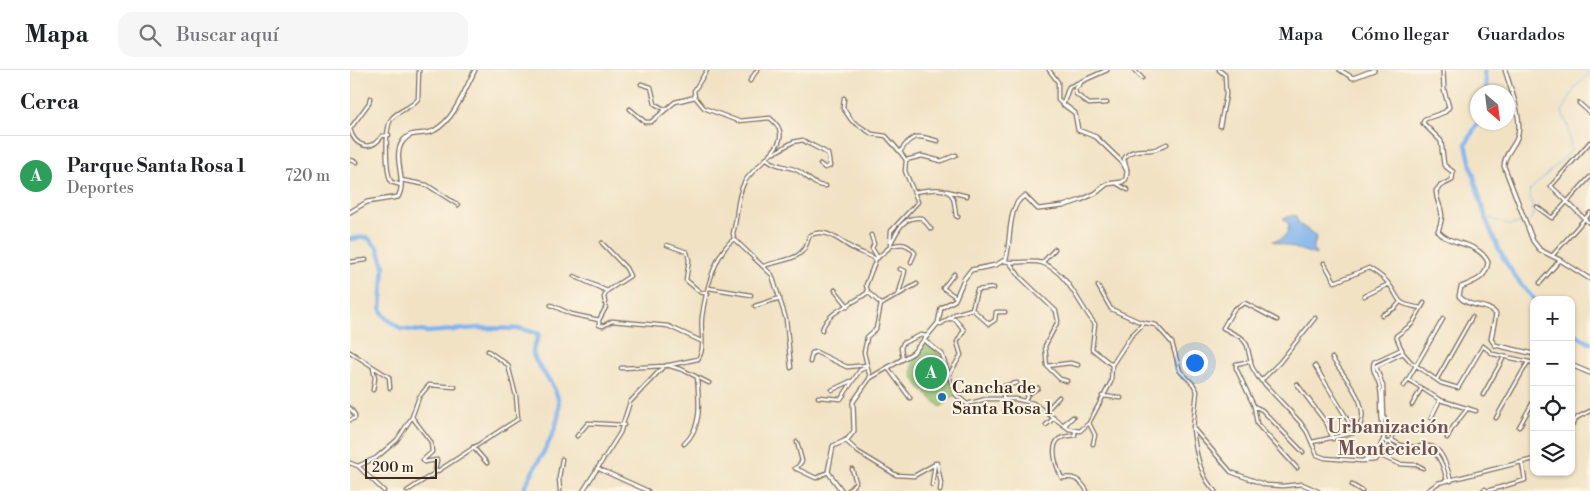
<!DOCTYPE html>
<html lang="es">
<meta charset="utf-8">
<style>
body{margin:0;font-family:"Libre Bodoni",serif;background:#f6f6f6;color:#202124}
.controls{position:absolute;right:15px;bottom:15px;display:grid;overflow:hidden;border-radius:10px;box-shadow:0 1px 4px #0004}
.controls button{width:45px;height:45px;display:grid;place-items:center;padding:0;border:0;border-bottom:1px solid #e0e0e0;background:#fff;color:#202124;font:25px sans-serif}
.compass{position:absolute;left:1120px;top:15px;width:45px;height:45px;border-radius:50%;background:#fff;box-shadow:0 1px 4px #0004;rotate:152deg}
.scale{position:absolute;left:15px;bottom:12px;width:72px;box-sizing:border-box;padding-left:5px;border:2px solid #3b2a1e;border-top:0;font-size:14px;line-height:18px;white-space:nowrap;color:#3b2a1e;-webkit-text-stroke:4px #fcf5e5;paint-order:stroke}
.you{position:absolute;left:844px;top:292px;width:18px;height:18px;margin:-12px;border:4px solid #fff;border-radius:50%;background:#1a73e8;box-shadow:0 0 0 8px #1a73e833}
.badge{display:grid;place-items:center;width:32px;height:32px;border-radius:50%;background:#d93025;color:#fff;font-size:16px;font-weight:700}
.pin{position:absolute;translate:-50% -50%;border:2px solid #fff;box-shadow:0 1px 5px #0006}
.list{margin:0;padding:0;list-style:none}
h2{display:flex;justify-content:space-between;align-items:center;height:65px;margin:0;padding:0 20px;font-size:21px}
h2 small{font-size:16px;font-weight:400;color:#757577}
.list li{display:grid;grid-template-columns:32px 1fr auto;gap:15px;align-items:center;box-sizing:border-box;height:80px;padding:0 20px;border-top:1px solid #e0e0e0}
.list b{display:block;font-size:19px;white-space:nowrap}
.list p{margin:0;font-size:16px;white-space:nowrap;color:#757577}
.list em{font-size:16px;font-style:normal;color:#757577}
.icon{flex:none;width:28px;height:28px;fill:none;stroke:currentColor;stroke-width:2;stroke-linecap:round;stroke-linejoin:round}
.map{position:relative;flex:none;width:1240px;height:421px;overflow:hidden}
header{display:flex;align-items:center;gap:30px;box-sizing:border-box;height:70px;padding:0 25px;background:#fff;border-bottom:1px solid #e0e0e0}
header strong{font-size:24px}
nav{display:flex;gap:28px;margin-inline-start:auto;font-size:18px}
.search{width:350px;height:45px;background:#f6f6f6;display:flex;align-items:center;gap:12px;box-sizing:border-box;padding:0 18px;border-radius:15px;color:#757577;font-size:19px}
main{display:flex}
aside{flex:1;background:#fff}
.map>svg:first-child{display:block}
</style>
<header>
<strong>Mapa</strong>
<div class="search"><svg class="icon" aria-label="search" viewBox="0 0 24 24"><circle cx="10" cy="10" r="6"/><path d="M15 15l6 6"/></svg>Buscar aquí</div>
<nav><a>Mapa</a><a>Cómo llegar</a><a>Guardados</a></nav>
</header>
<main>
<aside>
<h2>Cerca<small></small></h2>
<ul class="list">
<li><span class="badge" style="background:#2e9e5b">A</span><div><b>Parque Santa Rosa 1</b><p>Deportes</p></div><em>720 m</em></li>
</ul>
</aside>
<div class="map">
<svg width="1240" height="421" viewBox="0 0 1240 421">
<rect width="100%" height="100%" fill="#fcf5e5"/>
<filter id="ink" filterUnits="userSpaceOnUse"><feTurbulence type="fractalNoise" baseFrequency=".02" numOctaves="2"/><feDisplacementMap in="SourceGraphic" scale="10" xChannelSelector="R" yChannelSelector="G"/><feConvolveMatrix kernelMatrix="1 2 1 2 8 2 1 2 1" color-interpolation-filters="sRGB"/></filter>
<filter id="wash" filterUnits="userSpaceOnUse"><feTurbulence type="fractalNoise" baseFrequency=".0096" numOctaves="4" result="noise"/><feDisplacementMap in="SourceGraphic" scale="20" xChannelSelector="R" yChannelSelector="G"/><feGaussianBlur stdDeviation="1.12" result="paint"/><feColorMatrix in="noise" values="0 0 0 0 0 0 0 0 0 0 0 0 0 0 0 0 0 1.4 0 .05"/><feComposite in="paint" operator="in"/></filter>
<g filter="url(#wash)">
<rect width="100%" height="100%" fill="#f1e2c4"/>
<path fill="#95c574" stroke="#687849" d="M 575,272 L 592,286 L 605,325 L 591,337 C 565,315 550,304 575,272 Z"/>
<path fill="#81b3ed" stroke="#5e6e86" d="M 945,145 L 949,154 L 965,165 L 966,170 L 962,180 L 965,181 L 966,185 L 923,171 C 934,169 937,165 939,155 L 933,148 Z"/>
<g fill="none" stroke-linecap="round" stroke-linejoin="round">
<path stroke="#81b3ed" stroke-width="1" d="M 1136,147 L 1160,155 L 1173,152
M 1180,150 L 1184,145 L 1179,121 L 1221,81 L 1218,56 L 1212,42 L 1226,16 L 1237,6 L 1240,0"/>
<path stroke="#81b3ed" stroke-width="4.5" d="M 1134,0 L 1137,22
M 1128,52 L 1116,74 C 1129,131 1142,187 1185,230
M 0,169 L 17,167 L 28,178 L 34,196 L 31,240 L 35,247 L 51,259 L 78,262 L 129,258 L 172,259 L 189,264 C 188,270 183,276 183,282 C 182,294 209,314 209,336 C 210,363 183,396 173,421
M 1221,262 L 1240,273"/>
</g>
</g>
<g filter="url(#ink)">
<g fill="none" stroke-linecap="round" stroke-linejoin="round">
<g stroke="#7b6a58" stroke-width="5">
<path id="minor" d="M 357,0 L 344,21 L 345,27 L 354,38 L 388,51 L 420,48 C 451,72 404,93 394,113 C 386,128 388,147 383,163 L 384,169 L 422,205 L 436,249 L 441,298
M 699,0 L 708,12 L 708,30 L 713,35
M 784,0 L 792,8
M 869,0 L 875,5 L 876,25 L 870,56
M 400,11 L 407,0
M 731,13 L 725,19 L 726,24 L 739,34 L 757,33
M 291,14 L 301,17 L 305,34 L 314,39
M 20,28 L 19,33 L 0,59 C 5,77 21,82 32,66 L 39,65
M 494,28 L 493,38 L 502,51 L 522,64 L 536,66 L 550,82 L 556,90 L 555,101 L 568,132 L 541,161 L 540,177 L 526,189 L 516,215 L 518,222 L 531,234 L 526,259 L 517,267 L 516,273 L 514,282 L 520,308
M 1229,33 L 1240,43
M 280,39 L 295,52 L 301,52 L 325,32 L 345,27
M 1240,72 L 1201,116 L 1240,154
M 550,82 C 562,63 568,65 588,71
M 424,83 L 443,72 L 453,70 C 461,76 470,78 478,84 L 480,96 L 475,98 L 470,94
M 417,89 C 425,96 435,96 444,99 C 456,103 463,117 476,116
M 0,90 L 7,92
M 556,90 L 572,86 L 591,91 L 606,85
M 777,99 L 774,89 C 781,78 791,81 801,80 C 806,80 812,76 817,74
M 51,110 L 77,115 L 108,135
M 766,113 L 778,120
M 51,115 L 41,112 C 36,101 34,58 42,48 C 49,40 61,38 68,29 L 69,0
M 597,121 L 617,126
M 564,122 C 573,121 596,115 602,126 C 605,131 605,140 606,146 L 608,147
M 1187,137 L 1202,148 L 1240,107
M 521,165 L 524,174 L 522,178 L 528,188
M 252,173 L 276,198 L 280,206 L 257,221 L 254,227 L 256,237 L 249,250 L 249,255 L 253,256 L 262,251 L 318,256 L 351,271
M 541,173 C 548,160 553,146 572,148 L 581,159
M 317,175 L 337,182 L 339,190 L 336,210 L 350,222 L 358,224
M 541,176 C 552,173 557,173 565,183 L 561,192
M 1202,186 L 1240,143
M 654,191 C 666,195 680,189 692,193 C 719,203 728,234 745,254 L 742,279 L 762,295
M 0,192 L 16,190
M 660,193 L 670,207 L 706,241 L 708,251 L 695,276 L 697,296 L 720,293 L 728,295
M 692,193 L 705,179
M 974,193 L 985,212 L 1019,198 C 1025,202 1034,207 1038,213 C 1053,231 1042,233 1071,238
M 414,196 C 436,188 454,192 459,166 C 476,156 490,172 504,179 C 511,183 519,185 526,189
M 604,204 L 593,218 L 606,227
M 224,206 L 257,221
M 1190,213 L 1210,190
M 748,216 L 761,239 L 790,252 L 806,255 L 822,273 L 830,301 L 843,314 L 847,321 L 843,358 L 881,402 L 916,415 L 933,416 L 952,414 L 968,421
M 359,218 L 401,225
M 485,220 L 498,236
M 549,223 L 555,201 L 550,199
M 1014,226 L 1039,214
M 1074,233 L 1062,254 L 1046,266 L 1053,283 L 1061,292 L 1091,313 L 1108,318 L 1133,276 L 1143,284 L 1184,293
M 532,234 L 567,214
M 201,235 L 221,244 L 249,250
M 405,236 L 430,228
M 622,239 L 639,254 L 645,250 L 646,242 L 655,242
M 1032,245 L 1045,238 L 1050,232
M 927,250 L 895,233 L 884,239 L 873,258 L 892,268 L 897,275 L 902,297 L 908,307 L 950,352 L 957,362 L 967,385 L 975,388 L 1012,391
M 588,253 L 591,254 L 605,244 L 622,239 L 627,220 L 644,218
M 472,260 C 478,240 503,235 518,222
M 574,270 L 592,284 L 605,324 L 617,334 L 636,329 L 665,329 L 683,333 L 719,359 L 730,361 L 739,353 L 761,312 L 762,295 L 781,266 L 794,253
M 0,282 L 39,307 L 40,318
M 553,289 L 551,278 L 553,273 L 571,265 L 577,266
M 901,291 L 886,294 L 886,298 L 904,336 L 907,354 L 947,398
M 460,292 L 462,283 L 466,282 L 497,297 L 517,295
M 317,295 L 333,300 L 359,313
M 697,296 L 710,309 L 717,311
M 965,296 L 998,350 L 1003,363
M 271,298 L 315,296 L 348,289 C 356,278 350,260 352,247 C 355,224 365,182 384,169
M 538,298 L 560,328
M 599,305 L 611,285 L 607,272 L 614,260 L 605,249 L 600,249
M 1087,309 L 1122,247
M 1059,310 L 1090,330 L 1126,341
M 911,311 L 930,292 L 965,248
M 947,314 L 977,354 L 983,369
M 1054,316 L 1093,249
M 23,320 L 25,308 L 23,298
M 482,320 L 501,311
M 1133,325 L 1154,287
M 752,326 L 771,328
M 468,327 L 491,329 L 510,300 L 517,297
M 653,329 L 654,316 L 667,313
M 675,331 L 678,324 L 688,318
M 1062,335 L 1071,319
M 904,336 L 912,340 L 953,382
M 0,338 L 5,345 L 5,348 L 0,350
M 696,341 L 709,327
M 62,347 L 81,372 L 82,382 L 73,390 L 74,392 L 87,390 L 85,401
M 1081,348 L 1090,330
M 1146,348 L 1178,292
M 739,353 L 745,365 L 743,374
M 714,354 L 723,347 L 715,355
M 696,355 L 704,348
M 1221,356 L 1228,347 L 1240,341
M 1169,357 L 1184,330
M 843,359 C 845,379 850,407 865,421
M 725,361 L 725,365 C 720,366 713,366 709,369 C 699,377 707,399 712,408 C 724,406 731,410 737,421
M 1038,363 L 1034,347 L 1033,316 L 1026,296 L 1053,283
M1033.5 368a4.5 4.5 0 1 1 9 0a4.5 4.5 0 1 1-9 0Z
M 1035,365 C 1028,349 1034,331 1029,314 C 1027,307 1021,300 1024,292 L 1052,279
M 227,366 L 238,353 L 274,355
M 1034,368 L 1026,384 L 1012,391 L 1025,390 L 1038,372
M 1097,368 L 1103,357 L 1118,338
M 495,370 L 508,382 L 546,405 L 564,406 L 587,393 L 591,413 L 590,421
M 1042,370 C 1071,391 1086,351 1101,411
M 962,372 L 1003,363 C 1029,343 994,307 982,288
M 1039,372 C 1060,396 1084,353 1097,411
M 334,374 C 353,357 349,331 347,307
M 123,377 L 137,393
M 1044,378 L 1053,381 L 1068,380
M 1029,385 L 1049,394 L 1067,395 L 1073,398
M 0,393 L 8,396 L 34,421
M 8,396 L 26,388 L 47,370 L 62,347 L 69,327 L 79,315 L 105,317
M 247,398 L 298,421
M 445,398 L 466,408 L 478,402
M 446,399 L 452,391 L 447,372
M 582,415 L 585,393
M 1002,415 L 1012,421
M 57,421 L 168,349 L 166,326 L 158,295 L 138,281
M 210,421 L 209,408 L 212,389
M 233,421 L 270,363 L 280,332 L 314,296
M 498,421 L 506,412 L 502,399
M 1077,421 L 1088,413 L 1184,389
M 1132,421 L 1135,419 L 1137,421
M 1137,421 L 1175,410 L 1172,393"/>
</g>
<g stroke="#7b6a58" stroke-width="5.5">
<path id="tertiary" d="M 990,0 L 1003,8 L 1024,0
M 1093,0 L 1094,20 L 1099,37 L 1095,42 L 1075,49 L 1073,53 L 1091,71 L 1094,95 L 1103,102 L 1102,110 L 1090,116 L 1086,121 C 1087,139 1097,138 1088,161 C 1099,176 1127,170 1138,192 C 1136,209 1125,211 1111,217 L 1109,226 C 1118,238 1137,233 1146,244 L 1141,269 L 1145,275 L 1184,284
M 1155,0 C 1160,17 1174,51 1167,68 C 1163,78 1154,85 1154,96 L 1183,171 L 1190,180 L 1210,190 L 1240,209
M 0,142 L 17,132 L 48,127 C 58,110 41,87 53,71 C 62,59 74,67 85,60 C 105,49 115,19 125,0
M 1221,295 L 1240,303
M 492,421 L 478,402 L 483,376 L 497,370 L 504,361 L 503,332 L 520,308 L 563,283 L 588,253 L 591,238 L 605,230 L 614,209 L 621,200 L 646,195 L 656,189 C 661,174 657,133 675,126 L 688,139 L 713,136 L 731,130 L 746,123 L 757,114 L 772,112 L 776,109 L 777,101 L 773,93 L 746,67 L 728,60 L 725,43 L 713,34 L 719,17 L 757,0"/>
</g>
<use href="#minor" stroke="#fff" stroke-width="2.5"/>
<use href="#tertiary" stroke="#fff" stroke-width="3"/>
</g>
</g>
<circle fill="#1f6fb2" stroke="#fcf5e5" stroke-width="2" cx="592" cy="327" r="5"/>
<g text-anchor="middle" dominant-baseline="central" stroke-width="4" stroke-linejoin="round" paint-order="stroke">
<g font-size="18" fill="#3b2a1e" stroke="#fcf5e5" text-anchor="start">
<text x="602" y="317">Cancha de<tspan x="602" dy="21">Santa Rosa 1</tspan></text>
</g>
<g font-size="19" font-weight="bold" fill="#6f5357" stroke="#fcf5e5">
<text x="1038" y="357">Urbanización<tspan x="1038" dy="22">Montecielo</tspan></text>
</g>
</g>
</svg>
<div class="controls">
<button>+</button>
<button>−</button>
<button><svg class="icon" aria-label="locate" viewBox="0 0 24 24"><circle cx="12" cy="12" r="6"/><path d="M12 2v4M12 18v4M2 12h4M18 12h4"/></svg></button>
<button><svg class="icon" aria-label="layers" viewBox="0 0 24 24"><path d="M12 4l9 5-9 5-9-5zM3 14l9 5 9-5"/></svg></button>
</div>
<svg class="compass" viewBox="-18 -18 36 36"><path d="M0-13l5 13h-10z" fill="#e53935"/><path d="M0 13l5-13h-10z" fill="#757577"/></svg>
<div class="scale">200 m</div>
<div class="you"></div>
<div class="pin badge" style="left:581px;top:303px;background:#2e9e5b">A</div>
</div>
</main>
